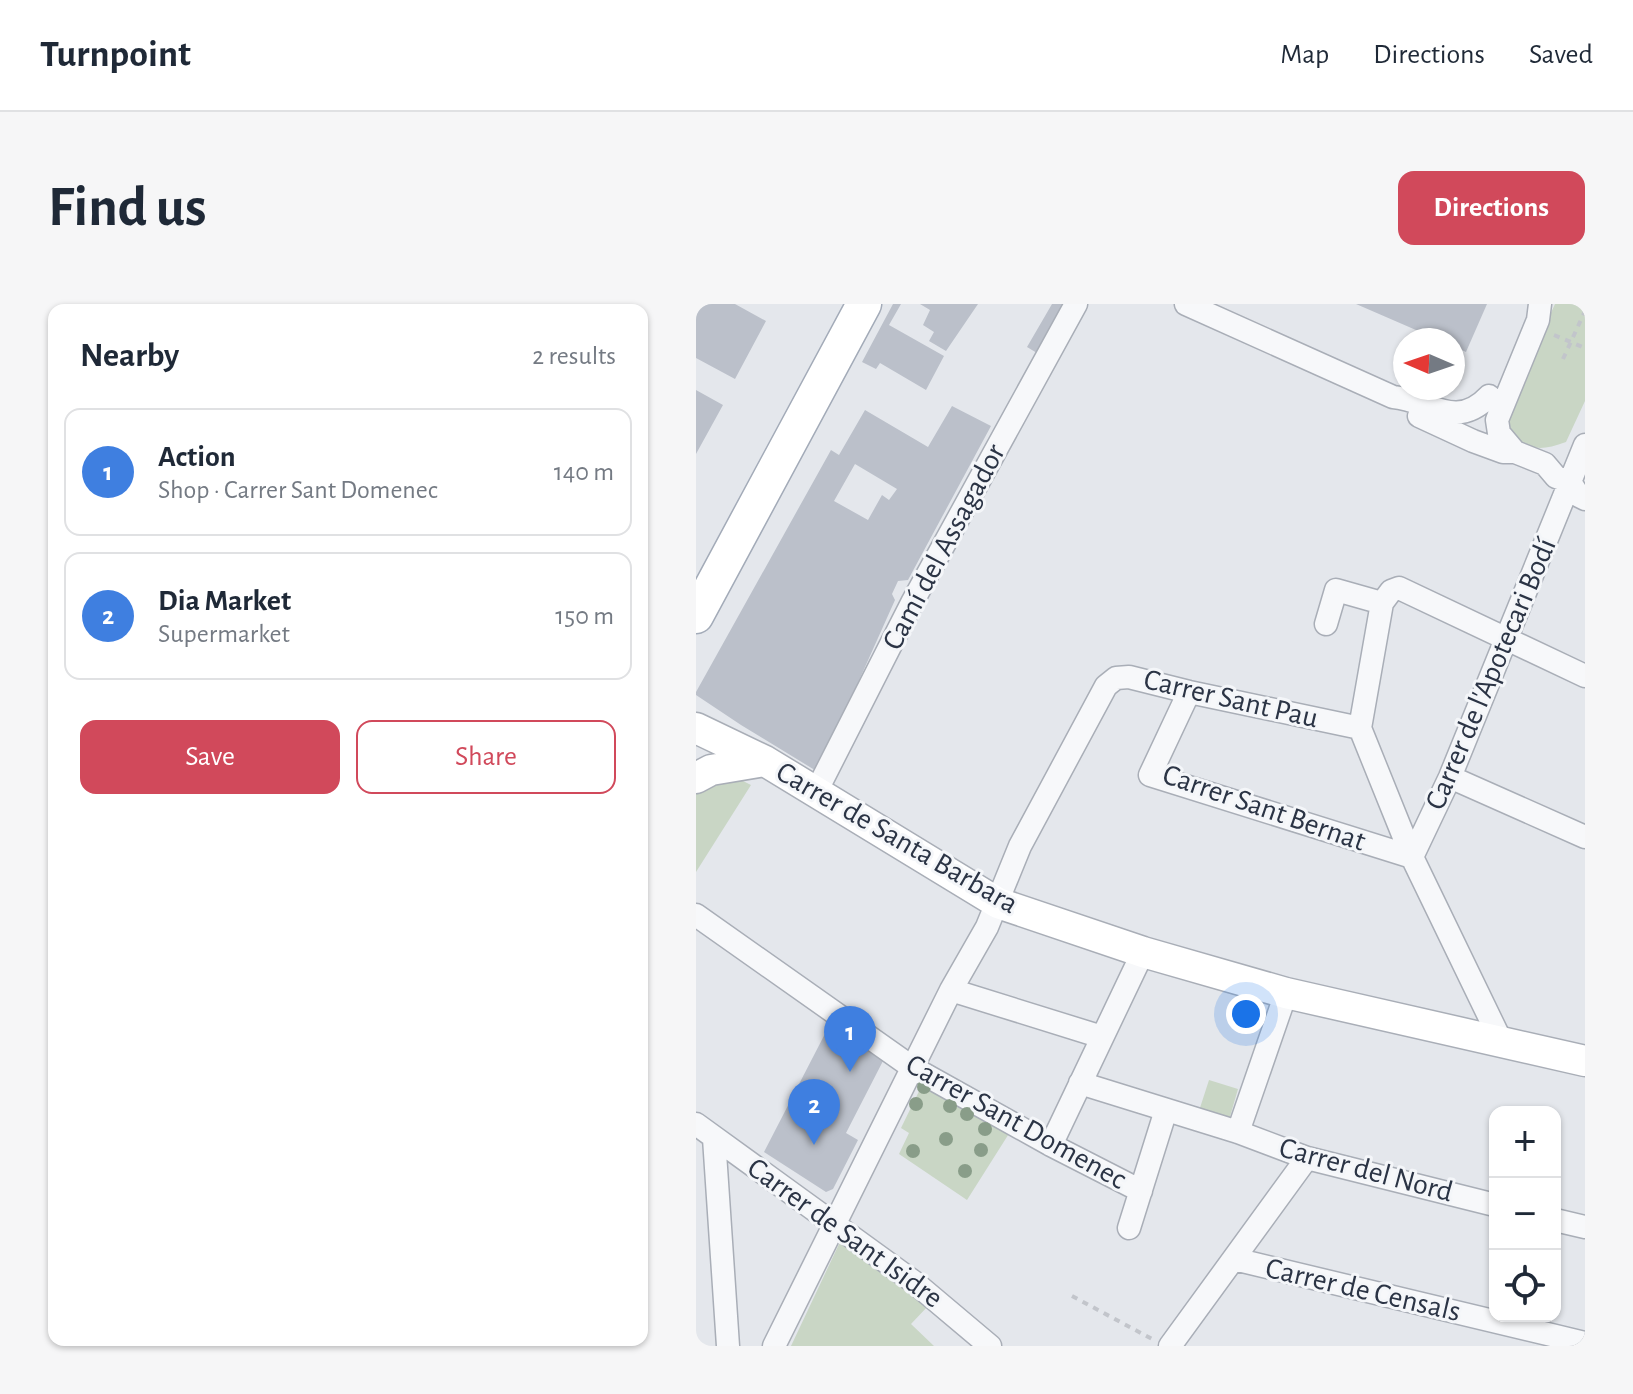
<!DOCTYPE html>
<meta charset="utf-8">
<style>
body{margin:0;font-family:"Alegreya Sans",sans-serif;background:#f6f6f7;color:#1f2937}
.controls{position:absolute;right:24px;bottom:24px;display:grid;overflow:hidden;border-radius:16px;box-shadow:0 2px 6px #0004}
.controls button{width:72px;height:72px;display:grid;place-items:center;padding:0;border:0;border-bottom:2px solid #e0e1e3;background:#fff;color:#1f2937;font:40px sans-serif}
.compass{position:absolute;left:697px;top:24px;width:72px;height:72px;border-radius:50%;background:#fff;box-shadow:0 2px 6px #0004;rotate:272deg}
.you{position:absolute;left:550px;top:710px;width:28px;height:28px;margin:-20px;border:6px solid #fff;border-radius:50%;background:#1a73e8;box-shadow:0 0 0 12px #1a73e833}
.badge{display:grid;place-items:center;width:52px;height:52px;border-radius:50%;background:#d1495b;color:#fff;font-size:26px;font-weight:700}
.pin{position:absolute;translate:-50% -66px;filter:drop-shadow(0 2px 4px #0008)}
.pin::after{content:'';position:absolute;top:42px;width:28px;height:24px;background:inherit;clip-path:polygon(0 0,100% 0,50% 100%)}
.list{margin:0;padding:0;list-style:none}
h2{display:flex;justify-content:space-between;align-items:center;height:104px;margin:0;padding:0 32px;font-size:34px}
h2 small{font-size:26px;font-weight:400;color:#747a83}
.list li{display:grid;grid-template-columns:52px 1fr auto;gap:24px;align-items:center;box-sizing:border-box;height:128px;margin:0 16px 16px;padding:0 16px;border:2px solid #e0e1e3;border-radius:16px}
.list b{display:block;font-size:30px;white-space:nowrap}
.list p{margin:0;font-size:26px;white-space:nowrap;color:#747a83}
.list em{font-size:26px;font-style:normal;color:#747a83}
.actions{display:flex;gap:16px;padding:24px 32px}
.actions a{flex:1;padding:18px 0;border:2px solid #d1495b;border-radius:16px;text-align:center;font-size:28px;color:#d1495b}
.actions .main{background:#d1495b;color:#fff}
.icon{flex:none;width:44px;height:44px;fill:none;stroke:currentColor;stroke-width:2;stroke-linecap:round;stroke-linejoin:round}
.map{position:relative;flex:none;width:889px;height:1042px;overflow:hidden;border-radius:16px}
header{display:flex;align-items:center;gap:48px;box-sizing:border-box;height:112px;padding:0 40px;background:#fff;border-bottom:2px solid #e0e1e3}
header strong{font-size:38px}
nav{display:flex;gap:44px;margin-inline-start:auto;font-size:28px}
.intro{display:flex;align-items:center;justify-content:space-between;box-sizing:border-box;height:192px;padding:0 48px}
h1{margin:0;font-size:56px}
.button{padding:20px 36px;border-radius:16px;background:#d1495b;color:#fff;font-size:28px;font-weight:700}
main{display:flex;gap:48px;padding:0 48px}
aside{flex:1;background:#fff;border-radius:16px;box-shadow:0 2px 6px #0004}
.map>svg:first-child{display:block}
</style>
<header>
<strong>Turnpoint</strong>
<nav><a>Map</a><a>Directions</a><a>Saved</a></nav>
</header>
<div class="intro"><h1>Find us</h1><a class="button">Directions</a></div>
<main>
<aside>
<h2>Nearby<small>2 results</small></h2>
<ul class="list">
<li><span class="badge" style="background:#3f7fe0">1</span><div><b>Action</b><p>Shop · Carrer Sant Domenec</p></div><em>140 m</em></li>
<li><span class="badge" style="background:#3f7fe0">2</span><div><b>Dia Market</b><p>Supermarket</p></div><em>150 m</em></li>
</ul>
<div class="actions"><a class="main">Save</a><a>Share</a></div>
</aside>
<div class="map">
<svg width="889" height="1042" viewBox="0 0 889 1042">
<rect width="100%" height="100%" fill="#e4e7ec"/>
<path fill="#c9d6c5" d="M 859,0 L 889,0 L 889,97 L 870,138 C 843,148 831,146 810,127 L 810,108 Z
M 49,471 L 47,477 L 55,481 L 0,568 L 0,489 L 5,483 Z
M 513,776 L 542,785 L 533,816 L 502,810 Z
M 228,777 L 314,828 L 271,896 L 203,850 L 213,829 L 205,824 Z
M 144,938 L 233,1001 L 215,1020 L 238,1042 L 95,1042 Z"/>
<path fill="#bbc0ca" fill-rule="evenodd" d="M 5,0 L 39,0 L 70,17 L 39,75 L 0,54 L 0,10 Z
M 197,0 L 205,0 L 193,21 L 248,52 L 230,86 L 184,59 L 180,65 L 166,58 Z
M 224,0 L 282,0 L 250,47 L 233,37 L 238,28 L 227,21 L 234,6 Z
M 356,0 L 369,0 L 341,49 L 331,43 Z
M 660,0 L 791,0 L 770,48 L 757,42 L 757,36 L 743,36 Z
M 0,86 L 27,101 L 0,150 Z
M 256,102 L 295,122 L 212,276 L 202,277 L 196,290 L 199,296 L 122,468 L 45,421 L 0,391 L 0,388 L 135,146 L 143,151 L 169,106 L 232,143 ZM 159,160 L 201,185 L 193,196 L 186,191 L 172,216 L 138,197 Z
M 133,722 L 187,757 L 150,829 L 162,836 L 137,885 L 130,888 L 68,848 Z"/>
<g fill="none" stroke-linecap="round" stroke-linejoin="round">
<g stroke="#a9aeb7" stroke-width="25">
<path id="street" d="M 490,0 L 697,93 C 733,96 760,127 793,92
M 723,112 L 777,137 L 807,148 L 819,148 L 849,160 L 860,173 L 874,178 L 883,192 L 889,195
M 819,148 L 803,129 L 801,116 L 842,16 L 844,0
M 630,320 L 640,286 L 686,299
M 493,388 L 454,471 L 716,553 L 754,473 L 889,141
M 754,473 L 889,533
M 120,488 L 217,297 L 380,0
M 0,611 L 217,764 L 355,841 L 445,887
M 255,686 L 406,733
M 805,737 L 716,553 L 664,424 L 686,299 L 695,287 L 703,284 L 889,372
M 384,779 L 542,828 L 611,854 L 799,901
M 0,820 L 218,978 L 294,1042
M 542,828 L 590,689
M 18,834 L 32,1042
M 355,841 L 447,648
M 859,916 L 889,923
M 433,924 L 470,806
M 538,955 L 889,1039
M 78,1042 L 255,686 L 291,623 L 324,542 L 410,382 L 420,374 L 433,373 L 493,388 L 664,424
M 474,1042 L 611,854"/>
</g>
<g stroke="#a9aeb7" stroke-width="33">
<path id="secondary" d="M 0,424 L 69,457 L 302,599 L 447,648 L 590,689 L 889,757
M 0,474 L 15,466 L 69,457"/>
</g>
<g stroke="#a3abb8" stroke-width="37">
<path id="primary" d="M 0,312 L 168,0"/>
</g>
<path stroke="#c2c5cb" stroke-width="4" stroke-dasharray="6 6" stroke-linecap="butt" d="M 858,31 L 889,44
M 867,55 L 889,7
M 376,992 L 456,1035"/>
<use href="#street" stroke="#f7f8fa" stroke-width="22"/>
<use href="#secondary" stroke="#fff" stroke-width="30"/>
<use href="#primary" stroke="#fff" stroke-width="34"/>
</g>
<g fill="#899d89">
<circle cx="228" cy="783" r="7"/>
<circle cx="220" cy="800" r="7"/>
<circle cx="254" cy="802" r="7"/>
<circle cx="271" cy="810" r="7"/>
<circle cx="289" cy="825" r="7"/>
<circle cx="250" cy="835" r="7"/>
<circle cx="285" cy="846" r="7"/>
<circle cx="217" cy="847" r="7"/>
<circle cx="269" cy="867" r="7"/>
</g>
<g text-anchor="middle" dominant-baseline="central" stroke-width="6" stroke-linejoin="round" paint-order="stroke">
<g font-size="30" fill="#2b3445" stroke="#f4f6f9">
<text transform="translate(248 243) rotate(-62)">Camí del Assagador</text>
<text transform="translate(795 370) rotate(-67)">Carrer de l'Apotecari Bodí</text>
<text transform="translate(535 395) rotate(13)">Carrer Sant Pau</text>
<text transform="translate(568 504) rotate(19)">Carrer Sant Bernat</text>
<text transform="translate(201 534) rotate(30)">Carrer de Santa Barbara</text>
<text transform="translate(320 818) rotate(29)">Carrer Sant Domenec</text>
<text transform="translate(670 866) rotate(15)">Carrer del Nord</text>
<text transform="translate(149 929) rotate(36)">Carrer de Sant Isidre</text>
<text transform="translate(667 986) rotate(13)">Carrer de Censals</text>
</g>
</g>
</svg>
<div class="controls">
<button>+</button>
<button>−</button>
<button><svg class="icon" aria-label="locate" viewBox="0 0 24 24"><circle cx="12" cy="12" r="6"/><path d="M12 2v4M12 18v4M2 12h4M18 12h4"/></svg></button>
</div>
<svg class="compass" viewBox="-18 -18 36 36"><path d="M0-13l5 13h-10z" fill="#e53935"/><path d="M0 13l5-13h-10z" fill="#747a83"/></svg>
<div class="you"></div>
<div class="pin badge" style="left:154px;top:768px;background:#3f7fe0">1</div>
<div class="pin badge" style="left:118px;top:841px;background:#3f7fe0">2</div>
</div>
</main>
